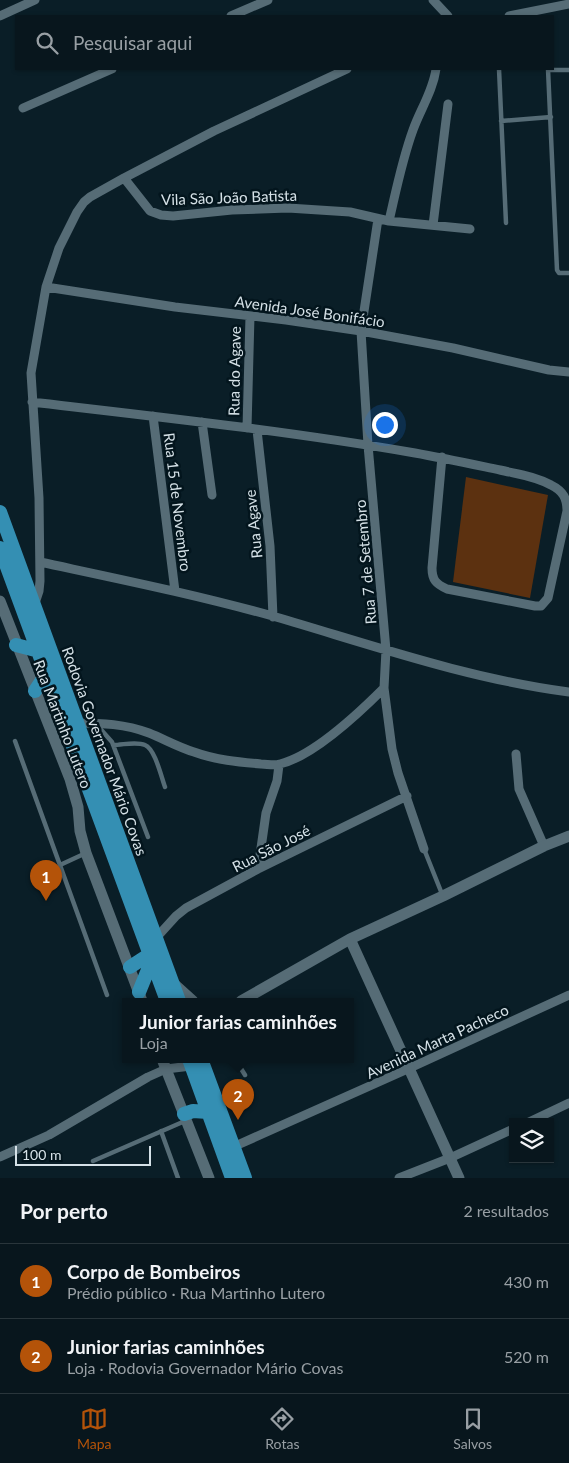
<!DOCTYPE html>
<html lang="pt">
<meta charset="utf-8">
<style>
body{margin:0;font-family:Lato,sans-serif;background:#111f26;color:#f1f3f6}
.controls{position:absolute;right:15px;bottom:15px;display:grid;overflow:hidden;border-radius:0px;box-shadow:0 1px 4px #0004}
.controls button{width:45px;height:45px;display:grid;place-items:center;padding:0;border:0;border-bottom:1px solid #29353b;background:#08161d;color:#f1f3f6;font:25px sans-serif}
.scale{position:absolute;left:15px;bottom:12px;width:136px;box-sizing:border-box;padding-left:5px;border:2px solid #d5e1e7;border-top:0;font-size:14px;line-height:18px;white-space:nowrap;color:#d5e1e7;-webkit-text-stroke:4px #03151d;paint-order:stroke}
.you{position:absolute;left:384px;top:424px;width:18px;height:18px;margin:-12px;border:4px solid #fff;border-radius:50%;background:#1a73e8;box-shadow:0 0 0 8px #1a73e833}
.badge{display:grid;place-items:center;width:32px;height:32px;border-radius:50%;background:#b45309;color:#fff;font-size:16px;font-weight:700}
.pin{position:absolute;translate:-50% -41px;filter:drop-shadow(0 1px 2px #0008)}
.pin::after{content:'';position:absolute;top:26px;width:18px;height:15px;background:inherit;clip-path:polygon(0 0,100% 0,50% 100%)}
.popup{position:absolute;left:122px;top:998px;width:232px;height:65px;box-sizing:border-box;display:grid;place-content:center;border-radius:0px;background:#08161d;filter:drop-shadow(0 1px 4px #0005);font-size:16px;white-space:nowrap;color:#989fa4}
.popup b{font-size:19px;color:#f1f3f6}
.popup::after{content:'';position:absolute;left:50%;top:100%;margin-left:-10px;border:10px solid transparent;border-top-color:#08161d}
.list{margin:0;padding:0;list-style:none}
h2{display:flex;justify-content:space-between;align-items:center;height:65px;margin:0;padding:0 20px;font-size:21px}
h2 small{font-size:16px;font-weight:400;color:#989fa4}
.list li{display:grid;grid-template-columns:32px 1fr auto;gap:15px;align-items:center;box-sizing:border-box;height:75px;padding:0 20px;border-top:1px solid #29353b}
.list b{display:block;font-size:19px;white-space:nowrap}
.list p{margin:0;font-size:16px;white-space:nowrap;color:#989fa4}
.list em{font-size:16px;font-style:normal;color:#989fa4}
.icon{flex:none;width:28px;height:28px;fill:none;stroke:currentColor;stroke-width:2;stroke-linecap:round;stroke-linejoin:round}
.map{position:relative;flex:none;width:569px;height:1178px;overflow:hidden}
.search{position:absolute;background:#08161d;box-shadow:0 1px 4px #0004;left:15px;right:15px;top:15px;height:55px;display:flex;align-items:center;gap:12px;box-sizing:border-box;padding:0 18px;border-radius:0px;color:#989fa4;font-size:19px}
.sheet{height:215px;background:#08161d}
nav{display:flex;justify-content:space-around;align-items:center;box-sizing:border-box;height:70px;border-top:1px solid #29353b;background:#08161d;font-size:14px;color:#989fa4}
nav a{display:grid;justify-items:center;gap:2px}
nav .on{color:#b45309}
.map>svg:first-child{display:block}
</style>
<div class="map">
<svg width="569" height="1178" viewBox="0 0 569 1178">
<rect width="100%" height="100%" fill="#0a1e27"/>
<path fill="#5c3110" d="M 466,477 L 548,495 L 530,598 L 453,582 Z"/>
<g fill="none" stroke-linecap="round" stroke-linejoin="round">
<path stroke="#566c76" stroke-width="4.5" d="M 499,69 L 506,223
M 548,69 L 557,270 L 559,273 L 569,273
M 548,70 L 569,70
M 501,121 L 551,117
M 96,724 L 112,742 L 148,837
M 15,741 L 107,995
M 113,745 C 123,745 136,741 145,745 C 155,749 161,776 165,787
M 424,849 L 442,894
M 60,865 L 86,853
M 235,1059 L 245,1075
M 161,1131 L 178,1178
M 93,1161 L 185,1121"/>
<path stroke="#566c76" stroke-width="9" d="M 433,0 L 448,16
M 0,16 L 35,0
M 231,16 L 268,0
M 509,16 L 569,4
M 23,108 L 112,69
M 124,178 L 150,211 L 161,215 L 173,216 L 232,210 L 288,208 L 350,212 L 389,221 L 470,229
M 378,219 L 361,331 L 368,445 L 386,650 L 384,688 L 392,749 L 398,773 L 424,849
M 389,221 C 396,191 402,160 413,130 C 420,110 433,91 436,69
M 433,225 L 448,104
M 46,287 L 175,307 L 286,320 L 361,331 L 453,348 L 549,370 L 569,372
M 32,402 C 160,417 288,431 415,453 C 443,458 471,464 500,470 C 517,474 535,476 551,485 C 563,491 567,498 567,511 L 569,512
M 153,416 L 175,591
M 202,422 L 212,495
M 247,428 L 250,316
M 257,430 L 270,546 L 273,617
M 442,457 L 432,568 C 432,580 436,584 447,589 L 535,606 L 541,606 L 548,598 L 567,511
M 40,562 C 119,579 198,595 276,617 C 372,645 469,679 569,692
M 34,606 L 39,591 L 40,581 L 39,498 L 31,373 L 46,287 L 59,248 L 77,212 L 84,202 L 90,197 L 124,178 L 214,131 L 347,69
M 77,723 C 102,723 125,724 149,733 C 164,739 178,747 194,752 C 216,760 238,762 261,764 C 267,764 275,766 280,764 C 313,756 360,712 384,688
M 516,754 L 519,789 L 544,846
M 258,869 L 266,813 L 277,781 L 279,765
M 156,938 L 176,916 L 186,908 L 258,869 L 407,796
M 529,1122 L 569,1103
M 233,1147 L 410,1068 L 569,995
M 0,1157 L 49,1135 L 148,1077 L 166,1069 L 191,1066
M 399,1178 L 450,1158 L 513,1129"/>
<path stroke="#566c76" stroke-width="11" d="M 0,601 L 70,779 L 78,807 L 80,831 L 86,853 L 142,1001
M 350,939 L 459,1178
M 172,982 L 193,1001
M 241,1001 L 350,939 L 443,896 L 544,846 L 569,836
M 162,1059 L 209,1178"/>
<path stroke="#348fb3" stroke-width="14" d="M 0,512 L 179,1001
M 0,548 L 167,1001
M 16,645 L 39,651
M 35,691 L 47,673
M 130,967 L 150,954
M 139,992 L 152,960
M 189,1059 L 232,1178
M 201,1059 L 245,1178
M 184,1114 L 193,1111 L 208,1112"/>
</g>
<g text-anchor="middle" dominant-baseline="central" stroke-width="5" stroke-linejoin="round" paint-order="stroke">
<g font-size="15" fill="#d5e1e7" stroke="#03151d">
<text transform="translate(229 197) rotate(-2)">Vila São João Batista</text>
<text transform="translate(310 311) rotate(8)">Avenida José Bonifácio</text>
<text transform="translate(234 371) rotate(-89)">Rua do Agave</text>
<text transform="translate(178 502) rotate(83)">Rua 15 de Novembro</text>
<text transform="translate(253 524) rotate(-96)">Rua Agave</text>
<text transform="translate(365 562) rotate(-95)">Rua 7 de Setembro</text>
<text transform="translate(63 724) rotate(69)">Rua Martinho Lutero</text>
<text transform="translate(105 751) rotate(70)">Rodovia Governador Mário Covas</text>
<text transform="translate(271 848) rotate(-27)">Rua São José</text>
<text transform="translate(437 1041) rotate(-25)">Avenida Marta Pacheco</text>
</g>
</g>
</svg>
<div class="controls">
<button><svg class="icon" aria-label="layers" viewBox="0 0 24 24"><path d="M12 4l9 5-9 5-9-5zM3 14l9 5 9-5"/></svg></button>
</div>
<div class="scale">100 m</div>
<div class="you"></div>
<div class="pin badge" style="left:46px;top:901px">1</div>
<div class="pin badge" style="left:238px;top:1120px">2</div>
<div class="popup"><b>Junior farias caminhões</b>Loja</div>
<div class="search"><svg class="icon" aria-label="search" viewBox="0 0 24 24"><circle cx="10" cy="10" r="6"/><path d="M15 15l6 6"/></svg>Pesquisar aqui</div>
</div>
<section class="sheet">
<h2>Por perto<small>2 resultados</small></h2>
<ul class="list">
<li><span class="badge">1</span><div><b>Corpo de Bombeiros</b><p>Prédio público · Rua Martinho Lutero</p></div><em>430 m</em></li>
<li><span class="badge">2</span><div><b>Junior farias caminhões</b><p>Loja · Rodovia Governador Mário Covas</p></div><em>520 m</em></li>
</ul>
</section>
<nav>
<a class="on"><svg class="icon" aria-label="map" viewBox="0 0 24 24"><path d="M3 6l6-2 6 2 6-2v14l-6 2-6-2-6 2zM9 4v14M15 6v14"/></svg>Mapa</a>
<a><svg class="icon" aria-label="directions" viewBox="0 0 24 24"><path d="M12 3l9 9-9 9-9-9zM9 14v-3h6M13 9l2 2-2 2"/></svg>Rotas</a>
<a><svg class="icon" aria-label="saved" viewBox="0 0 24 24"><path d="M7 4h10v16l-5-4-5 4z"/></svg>Salvos</a>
</nav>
